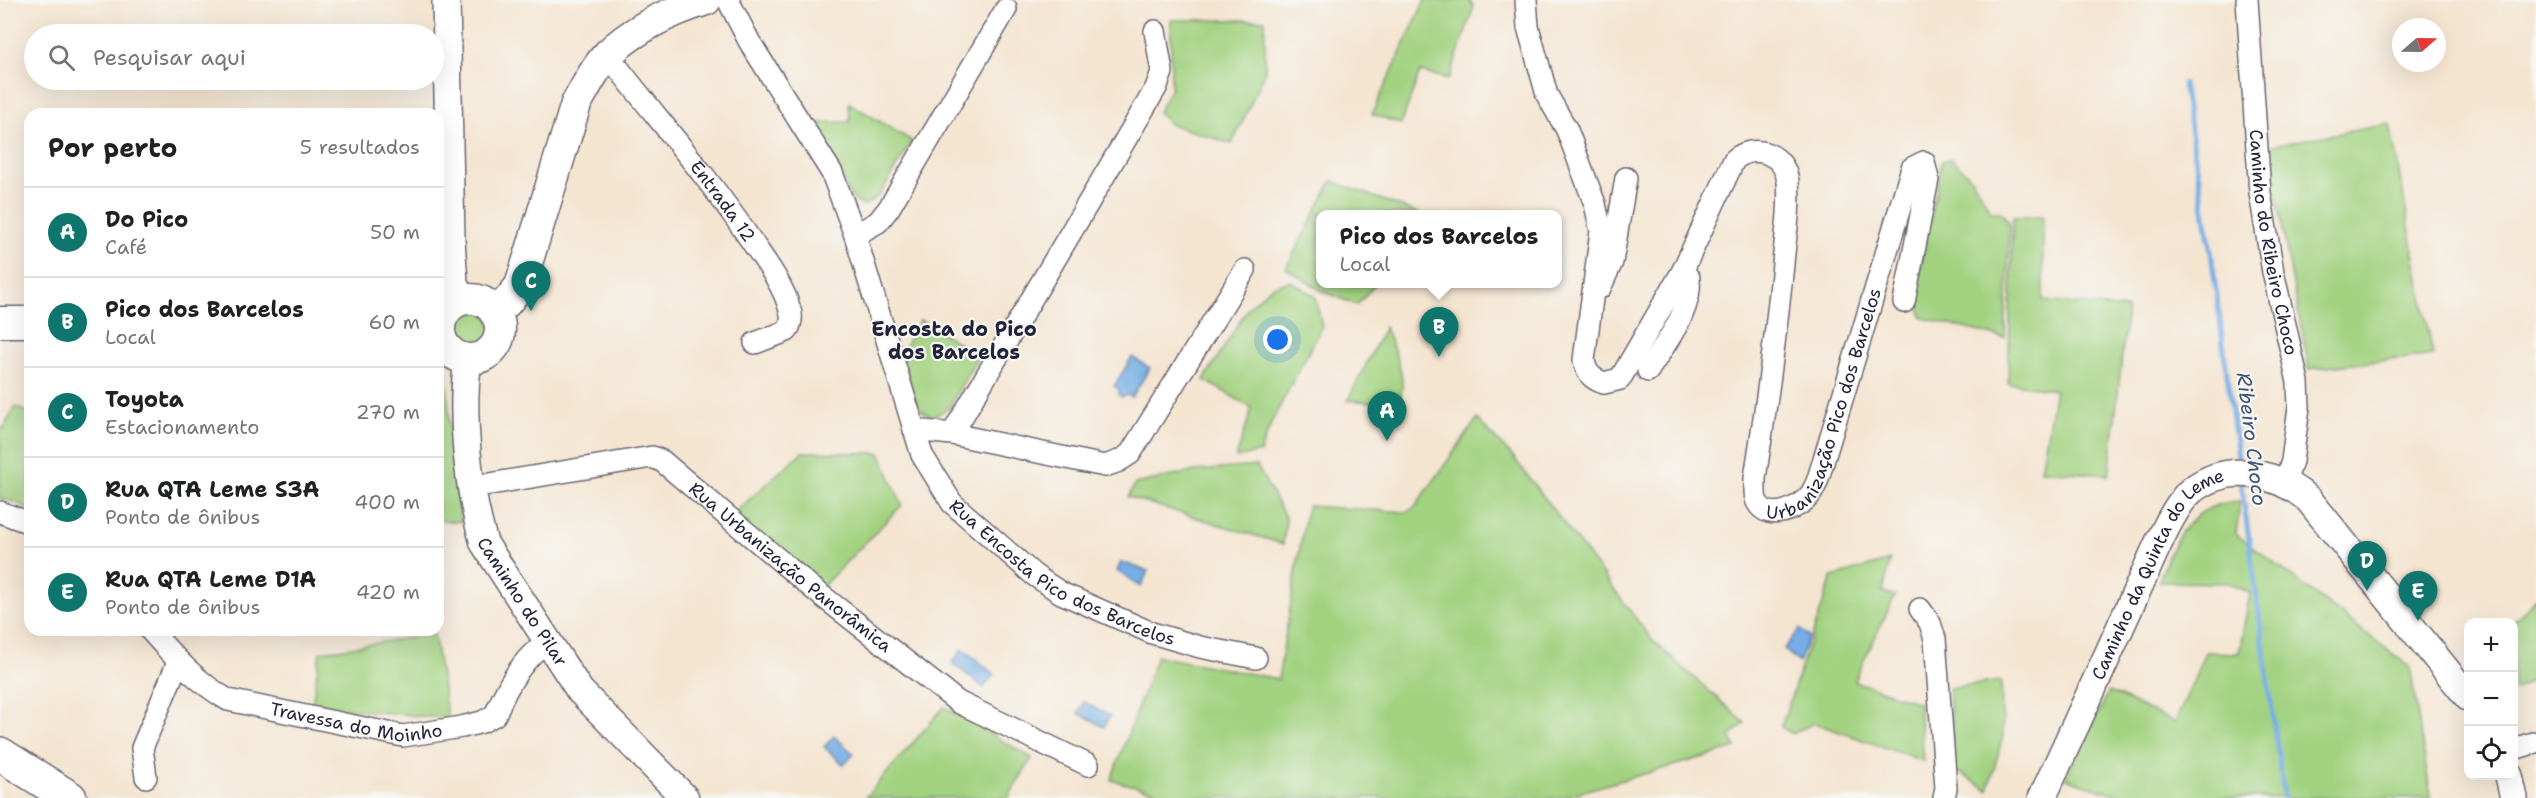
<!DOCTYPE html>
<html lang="pt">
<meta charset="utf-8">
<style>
body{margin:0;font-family:"Shantell Sans",sans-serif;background:#f6f6f6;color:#202124}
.controls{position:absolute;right:18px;bottom:18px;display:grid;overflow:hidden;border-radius:12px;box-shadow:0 6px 24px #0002}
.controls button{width:54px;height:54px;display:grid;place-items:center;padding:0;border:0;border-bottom:2px solid #e0e0e0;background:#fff;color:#202124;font:30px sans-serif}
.compass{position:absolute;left:2392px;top:18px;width:54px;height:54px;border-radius:50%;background:#fff;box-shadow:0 6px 24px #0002;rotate:70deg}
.you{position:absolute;left:1278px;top:340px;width:21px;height:21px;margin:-15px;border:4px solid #fff;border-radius:50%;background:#1a73e8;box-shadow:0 0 0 9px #1a73e833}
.badge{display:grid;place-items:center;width:39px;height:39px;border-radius:50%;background:#0f766e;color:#fff;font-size:20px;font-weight:700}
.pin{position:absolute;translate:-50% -50px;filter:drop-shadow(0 2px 3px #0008)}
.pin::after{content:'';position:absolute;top:32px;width:21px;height:18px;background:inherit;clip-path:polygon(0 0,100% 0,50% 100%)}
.popup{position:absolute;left:1316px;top:210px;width:246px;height:78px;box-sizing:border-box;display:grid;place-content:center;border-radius:12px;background:#fff;filter:drop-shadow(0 2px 4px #0005);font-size:20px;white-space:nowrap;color:#757577}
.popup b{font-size:22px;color:#202124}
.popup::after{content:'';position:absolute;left:50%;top:100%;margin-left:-12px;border:12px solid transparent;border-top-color:#fff}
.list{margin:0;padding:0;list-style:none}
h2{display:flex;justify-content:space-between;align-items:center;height:78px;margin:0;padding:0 24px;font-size:26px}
h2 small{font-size:20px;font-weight:400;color:#757577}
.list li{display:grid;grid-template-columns:39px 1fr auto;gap:18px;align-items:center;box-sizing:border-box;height:90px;padding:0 24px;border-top:2px solid #e0e0e0}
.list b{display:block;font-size:22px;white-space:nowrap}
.list p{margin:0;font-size:20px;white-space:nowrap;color:#757577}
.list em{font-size:20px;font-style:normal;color:#757577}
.icon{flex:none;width:33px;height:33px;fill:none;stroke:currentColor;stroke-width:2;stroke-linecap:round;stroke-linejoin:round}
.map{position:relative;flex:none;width:2536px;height:798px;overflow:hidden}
.search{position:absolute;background:#fff;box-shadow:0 6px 24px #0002;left:24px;top:24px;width:420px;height:66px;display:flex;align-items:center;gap:15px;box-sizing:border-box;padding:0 21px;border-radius:33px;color:#757577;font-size:22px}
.panel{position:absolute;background:#fff;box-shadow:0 6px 24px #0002;left:24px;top:108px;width:420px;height:528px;border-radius:18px}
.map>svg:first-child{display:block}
</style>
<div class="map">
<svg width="2536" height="798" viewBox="0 0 2536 798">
<rect width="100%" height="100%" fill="#f6f6f2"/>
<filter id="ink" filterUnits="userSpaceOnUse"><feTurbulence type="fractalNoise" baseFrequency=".0167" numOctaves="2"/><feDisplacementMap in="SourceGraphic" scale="12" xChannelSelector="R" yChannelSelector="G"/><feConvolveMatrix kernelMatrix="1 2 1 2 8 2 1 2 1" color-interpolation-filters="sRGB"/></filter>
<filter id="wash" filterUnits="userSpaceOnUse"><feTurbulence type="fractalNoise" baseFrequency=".008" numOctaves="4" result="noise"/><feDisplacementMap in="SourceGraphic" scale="24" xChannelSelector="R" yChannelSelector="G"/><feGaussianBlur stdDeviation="1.35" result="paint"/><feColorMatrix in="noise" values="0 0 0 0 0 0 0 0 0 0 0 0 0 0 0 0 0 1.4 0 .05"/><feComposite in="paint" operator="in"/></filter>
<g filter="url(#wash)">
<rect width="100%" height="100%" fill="#f4e5d1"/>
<path fill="#a2d280" stroke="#627a5e" stroke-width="1.5" d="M 1425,0 L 1469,0 L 1474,7 L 1449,79 L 1420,72 L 1401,124 L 1372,114 Z
M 1171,20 L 1265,20 L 1265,73 L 1232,144 L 1170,124 L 1158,112 L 1171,88 Z
M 849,103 L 912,141 L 879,196 L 865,205 L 857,203 L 850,195 L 812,123 L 850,122 Z
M 2390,124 L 2433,355 L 2309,369 L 2267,146 Z
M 1950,159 C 1973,175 1978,189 1991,212 L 2001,212 L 2010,224 L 2005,338 L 1922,318 L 1916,291 L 1942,161 Z
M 1332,181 L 1420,214 L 1320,214 L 1320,284 L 1375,284 L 1357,305 L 1320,290 L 1286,268 Z
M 2043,216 L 2043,301 L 2127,309 L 2109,475 L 2041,470 L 2055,390 L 2008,383 L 2013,217 Z
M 1290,281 L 1315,296 L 1322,327 L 1272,421 L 1260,452 L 1236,458 L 1252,408 L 1204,380 L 1248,308 L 1271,287 Z
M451 329a20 20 0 1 1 40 0a20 20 0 1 1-40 0Z
M 920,320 L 979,355 L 949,407 L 937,415 L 929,415 L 918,408 L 901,353 Z
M 1385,327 C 1393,349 1409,379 1399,401 L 1392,404 L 1348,400 Z
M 438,368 L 447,386 L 453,470 L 461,522 L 438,520 Z
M 15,407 L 30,413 L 30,511 L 16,502 L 0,499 L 0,428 L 3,429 Z
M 1477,419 L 1514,458 L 1653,641 L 1745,723 L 1730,736 L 1736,748 L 1559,798 L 1182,798 L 1111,780 L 1157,656 L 1278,679 L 1307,506 L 1407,512 L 1416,506 Z
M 802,452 L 880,453 L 902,505 L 817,592 L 730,517 Z
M 1257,466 L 1286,519 L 1283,544 L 1128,497 L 1135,484 L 1195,471 Z
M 2240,501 L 2236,534 L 2410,667 L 2431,798 L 2128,798 L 2065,778 L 2109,692 L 2175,722 L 2206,652 L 2239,653 L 2250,593 L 2229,583 L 2159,582 C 2172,540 2191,503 2240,501 Z
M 1890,560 L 1883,592 L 1895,596 L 1854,681 L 1919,703 L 1923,761 L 1814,723 L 1792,734 L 1781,727 L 1832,577 Z
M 2536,598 L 2536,678 L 2514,690 L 2513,622 Z
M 434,634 L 448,719 L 312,705 L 320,652 Z
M 2001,681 L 2003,736 L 1988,790 L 1953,769 L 1949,688 Z
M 944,707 L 1032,758 L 1008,798 L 865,798 Z"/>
<path fill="#75ade4" stroke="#4c6890" stroke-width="1.5" d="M 1132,357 L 1150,368 L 1132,397 L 1128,395 L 1122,397 L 1119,395 L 1119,389 L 1114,386 Z
M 1121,562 L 1148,571 L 1141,587 L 1117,571 Z
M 1800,629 L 1809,637 L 1799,663 L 1784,649 Z
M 963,649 L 994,674 L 984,688 L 952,663 Z
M 1084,702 L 1110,716 L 1104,727 L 1078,713 Z
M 834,736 L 854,754 L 844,765 L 824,747 Z"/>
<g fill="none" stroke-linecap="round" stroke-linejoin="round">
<path stroke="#75ade4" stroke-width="5" d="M 2183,84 L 2211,252 L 2239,465
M 2241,481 L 2284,798"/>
</g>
</g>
<g filter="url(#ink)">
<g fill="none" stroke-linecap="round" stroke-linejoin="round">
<g stroke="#6c6670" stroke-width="24">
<g id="minor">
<path id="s1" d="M 728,0 L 749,41 L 832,173 L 855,235 L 922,455 L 952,503 L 1034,575 L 1061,593 L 1152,633 L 1200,647 L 1256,658"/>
<path id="s2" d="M 1526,0 L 1528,27 L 1547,95 L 1567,130 L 1595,204 L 1601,231 L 1584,360 C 1586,373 1592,379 1604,383 L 1620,379 L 1682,272 L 1734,160 C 1755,142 1785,154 1788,182 C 1791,209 1785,237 1783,264 C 1776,336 1766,407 1755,478 C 1755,486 1754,496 1757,502 C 1768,523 1799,509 1810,495 C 1813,491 1815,486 1817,482 L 1912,168 L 1924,162 L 1928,179 L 1904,302"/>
<path id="s3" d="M 2247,0 L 2260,193 L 2273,272 L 2298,382 L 2299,407 L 2292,461 L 2285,483"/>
<path id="s4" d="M 608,55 C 655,116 706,174 750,239 C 765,261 783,284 790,310 C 793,318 791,324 787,331 L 755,343"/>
<path d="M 855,235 L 878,222 L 889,208 L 1006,9"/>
<path d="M 1600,288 L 1612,262 L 1626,178"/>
<path d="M 1648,371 C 1664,344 1693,311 1689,278 L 1682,272"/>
<path d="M 914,430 L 952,434 L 1105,466 L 1119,461 L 1130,454 L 1245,270"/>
<path d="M 952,434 L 1156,88 L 1162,72 L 1155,31"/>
<path id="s5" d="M 472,487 L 652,457 L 662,461 L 817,592 L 958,702 L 1088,765"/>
<path d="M 0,512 L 30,523"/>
<path d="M 1920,609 L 1930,623 L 1935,639 L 1946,788 L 1944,798"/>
<path id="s6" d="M 150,630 C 174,657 197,682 228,700 L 403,736 L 462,727 L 482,722 L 495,715 C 506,688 522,658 547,642"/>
<path d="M 2514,749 L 2536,742"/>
<path d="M 146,777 L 142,748 L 178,662"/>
</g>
</g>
<g stroke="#6c6670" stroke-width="30">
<g id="tertiary">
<path d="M 446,0 L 451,240 L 454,282 L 460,301"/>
<path id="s7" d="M 468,359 C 460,415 468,490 484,543 L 580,691 L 685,798"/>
<path d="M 2509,776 L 2514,798"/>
<path id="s8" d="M 2042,798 C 2075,727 2107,657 2139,586 C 2151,561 2172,506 2192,490 C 2228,462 2277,472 2309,500 L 2468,697"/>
</g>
</g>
<g stroke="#6c6670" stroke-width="33">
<path id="secondary" d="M440 329a30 30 0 1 1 60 0a30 30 0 1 1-60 0Z
M 494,312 L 506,303 L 520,286 L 576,104 C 586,87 595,67 609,53 C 636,28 671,11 706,0
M 0,322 L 30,322"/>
</g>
<g stroke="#6c6670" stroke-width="36">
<path id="trunk" d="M 0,754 L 70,798"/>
</g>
<use href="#minor" stroke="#fff" stroke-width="21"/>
<use href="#tertiary" stroke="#fff" stroke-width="27"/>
<use href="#secondary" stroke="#fff" stroke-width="30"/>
<use href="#trunk" stroke="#fff" stroke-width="33"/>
</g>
</g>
<g text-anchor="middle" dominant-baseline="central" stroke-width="4.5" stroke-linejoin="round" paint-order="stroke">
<g font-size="18" fill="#22223b" stroke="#f6f6f2">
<text stroke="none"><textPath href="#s4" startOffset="186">Entrada 12</textPath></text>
<text stroke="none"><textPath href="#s3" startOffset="244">Caminho do Ribeiro Choco</textPath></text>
<text stroke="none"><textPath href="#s2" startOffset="1212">Urbanização Pico dos Barcelos</textPath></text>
<text stroke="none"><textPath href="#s5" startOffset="360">Rua Urbanização Panorâmica</textPath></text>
<text stroke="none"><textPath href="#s1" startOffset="687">Rua Encosta Pico dos Barcelos</textPath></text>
<text stroke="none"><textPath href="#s8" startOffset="255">Caminho da Quinta do Leme</textPath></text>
<text stroke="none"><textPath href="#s7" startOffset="256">Caminho do Pilar</textPath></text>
<text stroke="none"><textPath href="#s6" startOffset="236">Travessa do Moinho</textPath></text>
</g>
<g font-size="20" font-weight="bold" fill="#22223b" stroke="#f6f6f2">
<text x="954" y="329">Encosta do Pico<tspan x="954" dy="23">dos Barcelos</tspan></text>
</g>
<g font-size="20" font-style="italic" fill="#3f5376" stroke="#f6f6f2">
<text transform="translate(2252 439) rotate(83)">Ribeiro Choco</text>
</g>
</g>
</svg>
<div class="controls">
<button>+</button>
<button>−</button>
<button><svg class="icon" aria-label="locate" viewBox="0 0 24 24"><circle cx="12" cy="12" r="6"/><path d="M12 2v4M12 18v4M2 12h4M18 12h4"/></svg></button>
</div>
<svg class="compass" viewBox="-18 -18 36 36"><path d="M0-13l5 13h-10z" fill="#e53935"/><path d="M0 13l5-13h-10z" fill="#757577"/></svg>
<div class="you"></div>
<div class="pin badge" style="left:1387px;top:441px">A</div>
<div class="pin badge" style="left:1439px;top:357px">B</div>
<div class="popup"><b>Pico dos Barcelos</b>Local</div>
<div class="pin badge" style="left:531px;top:311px">C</div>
<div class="pin badge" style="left:2367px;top:591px">D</div>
<div class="pin badge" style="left:2418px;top:621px">E</div>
<div class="search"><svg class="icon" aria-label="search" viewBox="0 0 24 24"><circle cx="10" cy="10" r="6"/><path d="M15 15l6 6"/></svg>Pesquisar aqui</div>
<section class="panel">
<h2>Por perto<small>5 resultados</small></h2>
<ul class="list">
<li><span class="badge">A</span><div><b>Do Pico</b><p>Café</p></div><em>50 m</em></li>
<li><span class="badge">B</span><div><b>Pico dos Barcelos</b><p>Local</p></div><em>60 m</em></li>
<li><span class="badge">C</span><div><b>Toyota</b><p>Estacionamento</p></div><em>270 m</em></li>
<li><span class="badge">D</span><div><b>Rua QTA Leme S3A</b><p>Ponto de ônibus</p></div><em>400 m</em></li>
<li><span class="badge">E</span><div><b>Rua QTA Leme D1A</b><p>Ponto de ônibus</p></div><em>420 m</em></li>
</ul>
</section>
</div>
